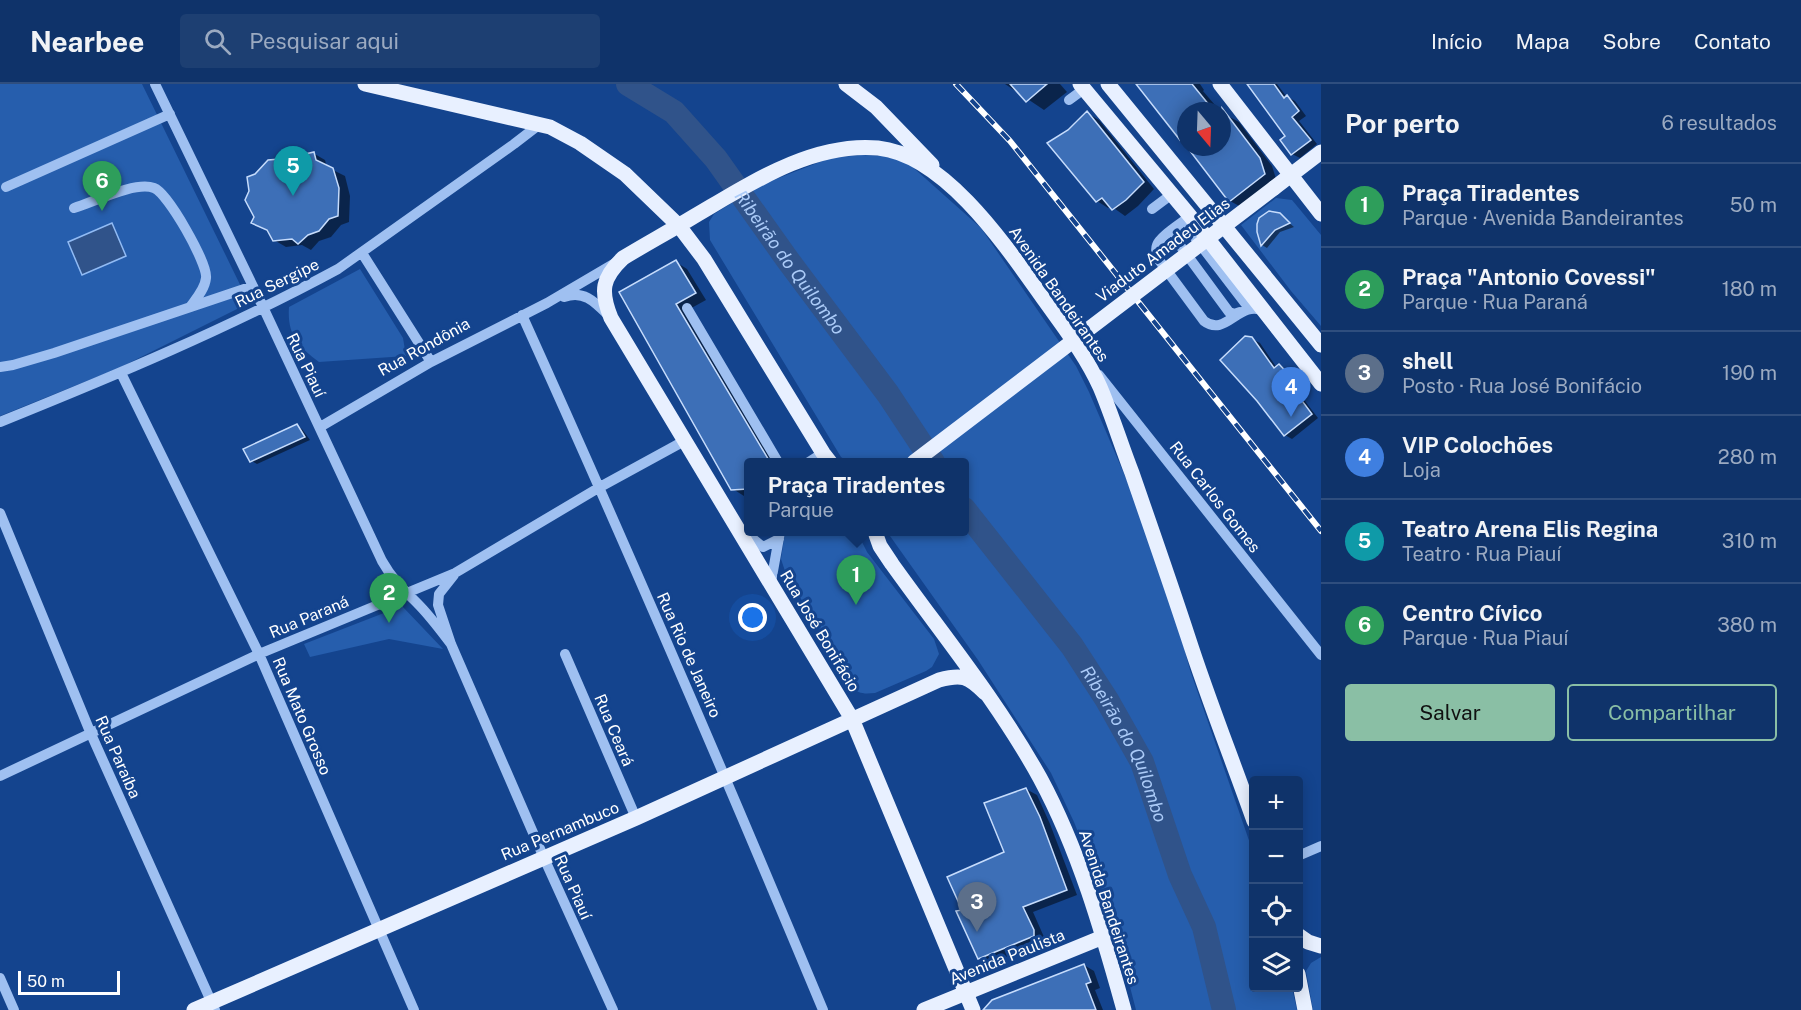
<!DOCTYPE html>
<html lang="pt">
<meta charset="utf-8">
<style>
body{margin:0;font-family:"Public Sans",sans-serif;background:#1d3f72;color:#f1f3f6}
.controls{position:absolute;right:18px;bottom:18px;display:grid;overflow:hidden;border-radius:6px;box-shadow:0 3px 15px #0003}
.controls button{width:54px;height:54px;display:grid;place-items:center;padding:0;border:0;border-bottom:2px solid #2f4e7e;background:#0f336a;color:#f1f3f6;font:30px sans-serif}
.compass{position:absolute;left:1177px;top:18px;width:54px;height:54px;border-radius:50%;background:#0f336a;box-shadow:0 3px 15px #0003;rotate:161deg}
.scale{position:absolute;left:18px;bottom:15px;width:102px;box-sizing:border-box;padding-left:6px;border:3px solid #fff;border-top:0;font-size:16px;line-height:21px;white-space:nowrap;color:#fff;-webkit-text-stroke:4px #14448e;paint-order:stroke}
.you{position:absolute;left:753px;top:534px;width:21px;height:21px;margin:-15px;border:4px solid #fff;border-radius:50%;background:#1a73e8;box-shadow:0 0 0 9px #1a73e833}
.badge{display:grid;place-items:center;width:39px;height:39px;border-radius:50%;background:#8abfa5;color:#fff;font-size:20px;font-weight:700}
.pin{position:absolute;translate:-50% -50px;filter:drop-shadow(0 2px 3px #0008)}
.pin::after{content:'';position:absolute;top:32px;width:21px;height:18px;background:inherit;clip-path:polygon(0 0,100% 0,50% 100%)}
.popup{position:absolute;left:744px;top:374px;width:225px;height:78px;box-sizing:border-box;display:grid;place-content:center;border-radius:6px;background:#0f336a;filter:drop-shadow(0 2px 4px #0005);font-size:20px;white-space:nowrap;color:#9baac1}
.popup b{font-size:22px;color:#f1f3f6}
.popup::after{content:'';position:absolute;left:50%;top:100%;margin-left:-12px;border:12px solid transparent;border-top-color:#0f336a}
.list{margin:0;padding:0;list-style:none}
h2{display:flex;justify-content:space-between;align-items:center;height:78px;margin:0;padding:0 24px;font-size:26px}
h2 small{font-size:20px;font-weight:400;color:#9baac1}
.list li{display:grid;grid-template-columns:39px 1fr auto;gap:18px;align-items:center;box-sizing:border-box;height:84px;padding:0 24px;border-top:2px solid #2f4e7e}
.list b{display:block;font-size:22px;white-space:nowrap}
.list p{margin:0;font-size:20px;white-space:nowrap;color:#9baac1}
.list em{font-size:20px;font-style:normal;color:#9baac1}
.actions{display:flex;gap:12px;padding:18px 24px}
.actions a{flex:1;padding:14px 0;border:2px solid #8abfa5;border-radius:6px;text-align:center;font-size:21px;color:#8abfa5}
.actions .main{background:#8abfa5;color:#111}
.icon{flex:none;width:33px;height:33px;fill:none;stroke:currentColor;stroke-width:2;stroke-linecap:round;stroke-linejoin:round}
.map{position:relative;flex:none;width:1321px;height:926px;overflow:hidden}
header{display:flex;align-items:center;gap:36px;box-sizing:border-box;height:84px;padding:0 30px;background:#0f336a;border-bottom:2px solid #2f4e7e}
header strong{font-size:28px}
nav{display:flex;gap:33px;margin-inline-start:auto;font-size:21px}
.search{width:420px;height:54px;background:#1d3f72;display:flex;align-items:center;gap:15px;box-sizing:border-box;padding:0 21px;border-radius:6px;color:#9baac1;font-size:22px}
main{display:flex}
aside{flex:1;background:#0f336a}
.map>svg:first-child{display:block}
</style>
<header>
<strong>Nearbee</strong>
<div class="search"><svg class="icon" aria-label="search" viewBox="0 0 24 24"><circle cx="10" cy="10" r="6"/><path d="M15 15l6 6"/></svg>Pesquisar aqui</div>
<nav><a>Início</a><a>Mapa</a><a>Sobre</a><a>Contato</a></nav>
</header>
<main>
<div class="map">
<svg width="1321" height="926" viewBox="0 0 1321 926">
<rect width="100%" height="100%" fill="#14448e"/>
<path fill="#265ead" d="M 0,0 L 142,0 L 249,219 L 119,284 L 0,332 Z
M 861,71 L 883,72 L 907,78 L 981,144 L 1076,282 L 1089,308 L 1134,413 L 1166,498 L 1190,586 L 1253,768 L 1254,904 L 1292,904 L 1297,926 L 1136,926 L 1122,872 L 1105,816 L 1074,738 L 1051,689 L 978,576 L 890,452 L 889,448 L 964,448 L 964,378 L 848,378 L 841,373 L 710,156 L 709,138 L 714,130 L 761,101 L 830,74 Z
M 1276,114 L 1292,116 L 1321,151 L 1321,242 L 1291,207 L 1241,141 Z
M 360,185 L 403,254 L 406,272 L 319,278 C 298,262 287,251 289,223 Z
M 785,448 L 857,448 L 867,468 L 934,555 L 939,570 L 932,583 L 926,587 L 875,609 C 864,610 858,610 851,602 L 785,487 L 781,475 Z
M 402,522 L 443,565 L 389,555 L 310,573 L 304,560 Z
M 1321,873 L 1321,926 L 1313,926 L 1306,887 L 1311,879 Z"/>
<path fill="#30538a" stroke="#91bbf4" stroke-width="1.5" d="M 112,139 L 126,172 L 82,191 L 68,158 Z"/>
<path fill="#0007" d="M 1005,0 L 1060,0 L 1067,8 L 1044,26 Z
M 1137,0 L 1200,0 L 1204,6 L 1203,7 L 1220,27 L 1186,27 L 1186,59 Z
M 1248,0 L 1277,0 L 1286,12 L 1295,17 L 1306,32 L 1299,37 L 1317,60 L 1300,74 L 1292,70 L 1287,53 Z
M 1087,29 L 1099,36 L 1154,105 L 1138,122 L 1125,132 L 1111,122 L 1108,124 L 1097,117 L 1069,47 Z
M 1226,31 L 1239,38 L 1272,82 L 1277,98 L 1243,124 L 1230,117 L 1189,63 L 1222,63 Z
M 313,69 L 325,76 L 327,83 L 345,92 L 350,112 L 349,138 L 341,141 L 331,153 L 319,157 L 311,166 L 302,161 L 286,163 L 274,156 L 269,147 L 301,73 Z
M 1280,131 L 1294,143 L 1280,148 L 1267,164 L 1262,161 L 1258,148 Z
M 676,178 L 687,185 L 706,216 L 686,227 L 776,378 L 748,378 L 748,411 L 744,412 L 733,405 L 621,209 Z
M 1252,255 L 1260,259 L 1277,284 L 1279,282 L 1286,286 L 1295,296 L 1291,299 L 1318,334 L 1292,355 L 1285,351 Z
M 297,342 L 302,345 L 310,356 L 257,380 L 252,377 Z
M 1026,705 L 1037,711 L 1050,740 L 1077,811 L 1033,828 L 1044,853 L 1044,857 L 989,880 L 979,874 L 964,827 L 1005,768 Z
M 1084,881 L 1094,887 L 1100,904 L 1095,906 L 1103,926 L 989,926 Z"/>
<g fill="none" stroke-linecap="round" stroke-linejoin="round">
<g stroke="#30538a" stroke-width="24">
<path id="s1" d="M 628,0 L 674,28 L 716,75 L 787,175 L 888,310 L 933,378"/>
<path id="s2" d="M 964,425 L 1072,562 L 1107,616 L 1142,678 L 1180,791 L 1204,843 L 1224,926"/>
</g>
</g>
<path fill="#3d6fb7" stroke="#c6dcfc" stroke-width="1.5" d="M 1010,0 L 1047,0 L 1026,18 Z
M 1136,0 L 1192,0 L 1214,27 L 1186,27 L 1186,50 L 1180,56 Z
M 1247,0 L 1274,0 L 1284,14 L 1287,11 L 1299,27 L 1292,33 L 1311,56 L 1291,71 L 1280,56 L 1285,52 Z
M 1222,24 L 1260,74 L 1265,90 L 1229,118 L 1187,63 L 1222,63 Z
M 1087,27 L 1144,98 L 1126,116 L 1112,126 L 1102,114 L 1096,118 L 1047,59 L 1068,46 Z
M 291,68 L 301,71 L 314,68 L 316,76 L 333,84 L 339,104 L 338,132 L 329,135 L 319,147 L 308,151 L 298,160 L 292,155 L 273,157 L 267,146 L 251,139 L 254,133 L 245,116 L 249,107 L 247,93 L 255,90 L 268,76 L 280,75 Z
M 1269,127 L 1280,129 L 1290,139 L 1275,146 L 1261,162 L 1257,148 L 1257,140 L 1259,134 Z
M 676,176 L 696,209 L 676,220 L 770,378 L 748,378 L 748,405 L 731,406 L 619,208 Z
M 1245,252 L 1252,253 L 1274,284 L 1279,280 L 1289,291 L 1285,294 L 1312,330 L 1284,352 L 1257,317 L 1220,276 Z
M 297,340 L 305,353 L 250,378 L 243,365 Z
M 1026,704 L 1040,733 L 1067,806 L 1023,823 L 1034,846 L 1034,852 L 978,875 L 956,827 L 962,826 L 947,793 L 1004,768 L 984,719 Z
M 1084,880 L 1091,898 L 1086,900 L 1096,926 L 983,926 L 992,916 Z"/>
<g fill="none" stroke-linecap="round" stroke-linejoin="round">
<path stroke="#9fc0f1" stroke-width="10" d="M 155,0 L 263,223 L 382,477 C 392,495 404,506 418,520 C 430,532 441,547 451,560
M 1069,16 L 1084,5
M 6,103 L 170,30
M 74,124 C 94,118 135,97 154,104 C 168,109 208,180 206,194 C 205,205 196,215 190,223
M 1152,125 L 1172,110
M 1190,132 C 1182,139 1160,152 1157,161 C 1155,166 1157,171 1159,176 L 1204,237 C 1226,254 1239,215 1264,227
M 1190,132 L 1189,145 L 1193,151 L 1245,219 L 1255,223
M 1179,141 L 1176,150 L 1179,160 L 1229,228 L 1234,230 L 1240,228
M 362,169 L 431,278
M 564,213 C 583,206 594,217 607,230
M 687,224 L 778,378
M 522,231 C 626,461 726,693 823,926
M 0,283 L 13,281 L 54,269 L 253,202
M 121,289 L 259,570 L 414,926
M 1099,291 L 1321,571
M 0,338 C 114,292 229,244 338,185 L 514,60 L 540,40
M 320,343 L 431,278 L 547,219 L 615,179
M 809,378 L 823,369
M 0,429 L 91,650 L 215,926
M 743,452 L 753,455 L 763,463 L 779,455
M 454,491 L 439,510 L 438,521 L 451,560 L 544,774 L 613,926
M 771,498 L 780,448
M 565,570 L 636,734
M 0,692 L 259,570 L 455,489 L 600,403 L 686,356
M 1298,772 L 1321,762
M 0,894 L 14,926"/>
<path stroke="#e8f0ff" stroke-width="15" d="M 365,0 L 550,43 L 580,59 L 625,90 L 679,142 L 704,175 L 823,369 L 830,378
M 846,0 L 876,23 L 932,81
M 1080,0 L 1190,132 L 1321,300
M 1108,0 L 1321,261
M 1220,0 L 1321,130
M 1274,104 L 1321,68
M 875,448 L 880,462 L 892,480 C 942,550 998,618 1040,694 C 1079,766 1102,847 1124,926
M 1298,851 L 1308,858 L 1321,862
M 1298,890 L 1305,926
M 194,926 L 636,734 L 939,596 C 962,590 968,592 985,609
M 924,926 L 1103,853
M 973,926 L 852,635 L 611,234 C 600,207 602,194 623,174 C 646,160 670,147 693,133 C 748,101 811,58 878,64 C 946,71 1008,165 1045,217 C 1065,245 1086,272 1100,303 C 1112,331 1121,361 1132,389 C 1151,444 1170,498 1188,553 C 1208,615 1232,675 1254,737"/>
<g stroke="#fff" stroke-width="6">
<path id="rail" d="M 956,0 L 1010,57 L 1321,447"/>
</g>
<use href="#rail" stroke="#14448e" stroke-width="4" stroke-dasharray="11" stroke-linecap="butt"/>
<path stroke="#e8f0ff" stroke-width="15" d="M 914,378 L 1274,104"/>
</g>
<g text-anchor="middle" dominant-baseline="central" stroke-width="6" stroke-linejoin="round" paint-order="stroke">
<g font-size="16" fill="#fff" stroke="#14448e">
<text transform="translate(1163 166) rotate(-37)">Viaduto Amadeu Elias</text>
<text transform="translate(277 199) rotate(-26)">Rua Sergipe</text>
<text transform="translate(1059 210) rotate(55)">Avenida Bandeirantes</text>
<text transform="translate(424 263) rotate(-29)">Rua Rondônia</text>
<text transform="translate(306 281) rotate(64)">Rua Piauí</text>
<text transform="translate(1215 413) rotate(52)">Rua Carlos Gomes</text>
<text transform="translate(309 533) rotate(-23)">Rua Paraná</text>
<text transform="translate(820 547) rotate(59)">Rua José Bonifácio</text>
<text transform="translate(689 571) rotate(66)">Rua Rio de Janeiro</text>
<text transform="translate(302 632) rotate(67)">Rua Mato Grosso</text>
<text transform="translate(614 646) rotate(67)">Rua Ceará</text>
<text transform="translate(118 673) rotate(66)">Rua Paraíba</text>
<text transform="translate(560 747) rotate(-23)">Rua Pernambuco</text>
<text transform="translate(573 803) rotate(66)">Rua Piauí</text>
<text transform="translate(1109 823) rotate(72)">Avenida Bandeirantes</text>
<text transform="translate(1007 873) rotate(-22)">Avenida Paulista</text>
</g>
<g font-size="18" font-style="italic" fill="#abcbf8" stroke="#14448e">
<text stroke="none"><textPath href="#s1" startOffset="244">Ribeirão do Quilombo</textPath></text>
<text stroke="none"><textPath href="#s2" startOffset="286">Ribeirão do Quilombo</textPath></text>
</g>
</g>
</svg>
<div class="controls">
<button>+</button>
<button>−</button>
<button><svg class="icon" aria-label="locate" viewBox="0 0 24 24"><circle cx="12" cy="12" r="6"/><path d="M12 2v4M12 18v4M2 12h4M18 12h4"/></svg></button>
<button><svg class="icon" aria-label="layers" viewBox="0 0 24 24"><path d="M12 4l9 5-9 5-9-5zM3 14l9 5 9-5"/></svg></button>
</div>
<svg class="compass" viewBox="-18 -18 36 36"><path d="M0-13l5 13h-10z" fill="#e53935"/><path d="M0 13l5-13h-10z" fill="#9baac1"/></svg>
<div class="scale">50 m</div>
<div class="you"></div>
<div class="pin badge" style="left:856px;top:521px;background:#2e9e5b">1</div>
<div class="popup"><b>Praça Tiradentes</b>Parque</div>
<div class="pin badge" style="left:389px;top:539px;background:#2e9e5b">2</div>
<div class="pin badge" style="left:977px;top:848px;background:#5c6f8a">3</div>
<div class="pin badge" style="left:1291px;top:333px;background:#3f7fe0">4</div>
<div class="pin badge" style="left:293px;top:112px;background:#0f9aa8">5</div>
<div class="pin badge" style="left:102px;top:127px;background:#2e9e5b">6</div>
</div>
<aside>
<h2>Por perto<small>6 resultados</small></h2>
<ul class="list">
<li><span class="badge" style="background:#2e9e5b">1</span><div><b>Praça Tiradentes</b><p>Parque · Avenida Bandeirantes</p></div><em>50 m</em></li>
<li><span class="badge" style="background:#2e9e5b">2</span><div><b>Praça &quot;Antonio Covessi&quot;</b><p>Parque · Rua Paraná</p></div><em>180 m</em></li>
<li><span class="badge" style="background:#5c6f8a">3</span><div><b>shell</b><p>Posto · Rua José Bonifácio</p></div><em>190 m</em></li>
<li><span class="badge" style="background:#3f7fe0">4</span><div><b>VIP Colochões</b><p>Loja</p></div><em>280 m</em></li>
<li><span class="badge" style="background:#0f9aa8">5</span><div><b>Teatro Arena Elis Regina</b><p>Teatro · Rua Piauí</p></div><em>310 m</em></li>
<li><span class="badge" style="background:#2e9e5b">6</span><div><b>Centro Cívico</b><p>Parque · Rua Piauí</p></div><em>380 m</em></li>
</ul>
<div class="actions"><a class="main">Salvar</a><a>Compartilhar</a></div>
</aside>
</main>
